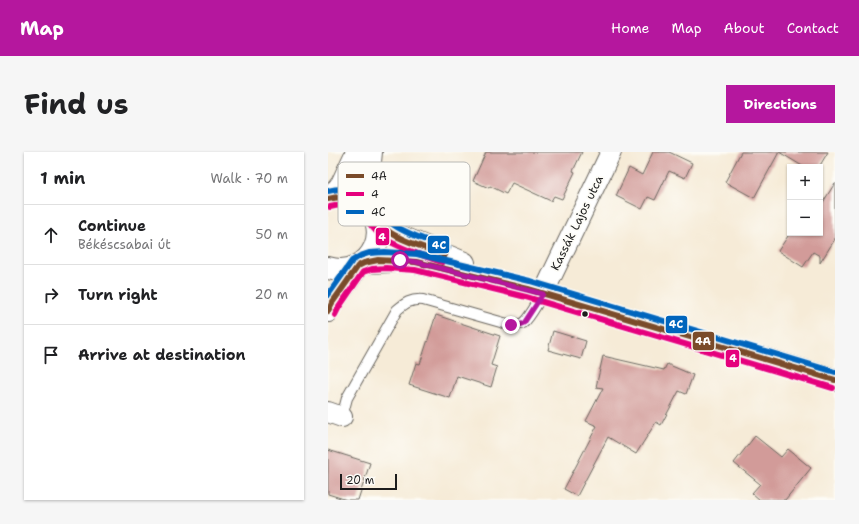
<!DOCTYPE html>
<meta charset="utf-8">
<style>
body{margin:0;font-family:"Shantell Sans",sans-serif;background:#f6f6f6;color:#202124}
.controls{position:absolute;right:12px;top:12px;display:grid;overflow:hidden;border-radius:0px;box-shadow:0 1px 3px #0004}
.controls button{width:36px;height:36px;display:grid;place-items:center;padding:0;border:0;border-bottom:1px solid #e0e0e0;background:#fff;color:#202124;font:20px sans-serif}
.scale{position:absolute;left:12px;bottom:10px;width:57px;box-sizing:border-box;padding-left:4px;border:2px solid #1c1c1c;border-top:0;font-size:11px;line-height:14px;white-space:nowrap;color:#1c1c1c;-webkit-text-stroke:3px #fdfcf7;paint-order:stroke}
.stop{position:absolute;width:12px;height:12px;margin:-9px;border:3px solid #b5179e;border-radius:50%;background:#fff}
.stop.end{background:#b5179e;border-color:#fff;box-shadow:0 1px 4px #0008}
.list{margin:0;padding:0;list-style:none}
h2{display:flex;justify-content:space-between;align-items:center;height:52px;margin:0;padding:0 16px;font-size:17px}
h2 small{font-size:13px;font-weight:400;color:#757577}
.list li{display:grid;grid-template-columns:26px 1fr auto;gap:12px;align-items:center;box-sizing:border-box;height:60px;padding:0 16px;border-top:1px solid #e0e0e0}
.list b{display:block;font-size:15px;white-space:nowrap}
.list p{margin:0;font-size:13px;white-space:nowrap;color:#757577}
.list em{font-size:13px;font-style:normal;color:#757577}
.icon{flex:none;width:22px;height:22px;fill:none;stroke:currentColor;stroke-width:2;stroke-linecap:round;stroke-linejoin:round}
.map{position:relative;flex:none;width:507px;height:348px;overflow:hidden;border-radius:0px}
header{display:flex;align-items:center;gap:24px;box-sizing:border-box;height:56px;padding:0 20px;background:#b5179e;color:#fff}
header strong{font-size:19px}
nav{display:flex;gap:22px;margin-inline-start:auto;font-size:14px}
.intro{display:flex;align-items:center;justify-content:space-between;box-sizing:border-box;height:96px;padding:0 24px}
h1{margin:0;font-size:28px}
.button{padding:10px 18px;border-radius:0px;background:#b5179e;color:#fff;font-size:14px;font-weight:700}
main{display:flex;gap:24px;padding:0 24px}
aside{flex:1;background:#fff;border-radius:0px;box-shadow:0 1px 3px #0004}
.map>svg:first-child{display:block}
</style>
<header>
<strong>Map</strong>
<nav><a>Home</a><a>Map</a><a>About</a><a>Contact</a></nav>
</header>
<div class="intro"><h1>Find us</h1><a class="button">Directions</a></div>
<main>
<aside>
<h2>1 min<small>Walk · 70 m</small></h2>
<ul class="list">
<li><svg class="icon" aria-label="ahead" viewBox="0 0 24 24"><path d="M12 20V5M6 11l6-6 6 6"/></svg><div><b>Continue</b><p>Békéscsabai út</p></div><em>50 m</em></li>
<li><svg class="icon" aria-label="right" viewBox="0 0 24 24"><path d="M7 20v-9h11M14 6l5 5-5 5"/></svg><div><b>Turn right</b></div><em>20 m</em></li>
<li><svg class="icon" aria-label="arrive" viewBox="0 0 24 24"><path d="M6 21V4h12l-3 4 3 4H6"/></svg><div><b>Arrive at destination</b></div></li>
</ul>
</aside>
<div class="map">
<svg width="507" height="348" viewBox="0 0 507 348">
<rect width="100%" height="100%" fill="#fdfcf7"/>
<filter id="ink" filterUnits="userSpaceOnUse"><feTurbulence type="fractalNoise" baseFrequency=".025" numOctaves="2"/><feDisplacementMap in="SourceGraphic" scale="8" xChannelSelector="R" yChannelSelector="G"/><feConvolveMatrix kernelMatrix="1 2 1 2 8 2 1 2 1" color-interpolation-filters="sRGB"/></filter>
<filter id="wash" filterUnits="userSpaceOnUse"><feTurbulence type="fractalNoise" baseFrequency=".012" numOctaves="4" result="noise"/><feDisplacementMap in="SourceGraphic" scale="16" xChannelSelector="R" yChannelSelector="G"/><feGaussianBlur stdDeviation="0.9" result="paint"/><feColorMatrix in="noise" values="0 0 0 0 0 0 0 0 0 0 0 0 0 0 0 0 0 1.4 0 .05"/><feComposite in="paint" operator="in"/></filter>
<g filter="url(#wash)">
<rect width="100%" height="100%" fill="#f6ebd7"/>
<g id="blocks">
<path fill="#d29b99" d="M 158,0 L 254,0 L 245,19 L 247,20 L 234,47 L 226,44 L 223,49 L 184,31 L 178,42 L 162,34 L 161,36 L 145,29 Z
M 325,0 L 341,0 L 364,11 L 357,26 L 341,19 L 327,48 L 320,45 L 314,57 L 288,44 L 301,16 L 314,23 Z
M 413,0 L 451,0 L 426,46 L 397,30 Z
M 451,0 L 500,0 L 491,15 L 476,15 Z
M 507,31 L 507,87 L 492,111 L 492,104 L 485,100 L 475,115 L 450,99 L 462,81 L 492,81 L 492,55 Z
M 108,163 L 172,184 L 163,213 L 169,215 L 163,235 L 129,224 L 122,246 L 81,233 L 88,211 L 92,212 Z
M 225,179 L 258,189 L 253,207 L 220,198 Z
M 275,204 L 336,218 L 339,212 L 365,223 L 358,242 L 351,239 L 333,273 L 328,270 L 308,302 L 280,285 L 249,344 L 236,337 L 269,274 L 258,269 L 275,236 L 268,235 Z
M 427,284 L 453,305 L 460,297 L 483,316 L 457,348 L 432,348 L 424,341 L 432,332 L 406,311 Z
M 0,298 L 42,311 L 30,348 L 19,348 L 0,342 Z"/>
</g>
</g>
<g filter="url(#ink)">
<use href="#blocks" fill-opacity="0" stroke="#68645d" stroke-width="1"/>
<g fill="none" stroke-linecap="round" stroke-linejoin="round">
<g stroke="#68645d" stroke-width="12">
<path id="lane" d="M 14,265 L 19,246 L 69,158 C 77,151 83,147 95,148 L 183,173 C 187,173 191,173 195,171 C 202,166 210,149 215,142"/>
</g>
<g stroke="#68645d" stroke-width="22">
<path id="street" d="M 215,142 L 283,0
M 0,260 L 14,265"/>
</g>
<g stroke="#68645d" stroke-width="24">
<path id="secondary" d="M 43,0 C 40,22 44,44 47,66
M 4,45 L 14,32 L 29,0
M 0,47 C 10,43 21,43 30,49 C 70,71 44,129 0,116
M 47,66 L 61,80 L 136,111
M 34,111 C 53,109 70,108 88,110 L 200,137 L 507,228
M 0,159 L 4,151 L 30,114"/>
</g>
<use href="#lane" stroke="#fff" stroke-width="10"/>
<use href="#street" stroke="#fff" stroke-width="20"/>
<use href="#secondary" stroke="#fff" stroke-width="22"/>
<g stroke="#fdfcf7" stroke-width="9">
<path id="bus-1" d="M 0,47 C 16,43 31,45 42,58 C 49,66 53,75 63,81 C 79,91 99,96 117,103
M 0,159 L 4,151 L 30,114 L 36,111 L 50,108 L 88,110 L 200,137 L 507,228"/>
</g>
<g stroke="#fdfcf7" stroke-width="9">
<path id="bus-2" d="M 2,55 C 36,46 36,75 59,88 C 76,98 96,104 114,110
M 7,163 L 11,155 L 35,120 L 44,117 L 58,116 L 87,118 L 198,145 L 505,236"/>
</g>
<g stroke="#fdfcf7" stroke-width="9">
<path id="bus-3" d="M 0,39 C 17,34 36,38 48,52 C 54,59 58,68 66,73 C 82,84 102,89 120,96
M 0,143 L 24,109 L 32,104 L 41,101 L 57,100 L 89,102 L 202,129 L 507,220"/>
</g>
<use href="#bus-1" stroke="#7a4b2a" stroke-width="6"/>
<use href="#bus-2" stroke="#e5007d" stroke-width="6"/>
<use href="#bus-3" stroke="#0065bd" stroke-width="6"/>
</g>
</g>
<g fill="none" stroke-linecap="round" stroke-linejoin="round" filter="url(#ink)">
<path stroke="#b5179e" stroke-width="5" d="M 72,108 L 88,110 L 215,142 L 196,171 L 191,173 L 183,173"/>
</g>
<circle fill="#1c1c1c" stroke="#fdfcf7" stroke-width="1.5" cx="257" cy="162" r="3.5"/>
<g text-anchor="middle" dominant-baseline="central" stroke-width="3.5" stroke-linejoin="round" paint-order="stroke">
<g font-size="12" fill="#1c1c1c" stroke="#fdfcf7">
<text transform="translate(249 71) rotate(-64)">Kassák Lajos utca</text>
</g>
</g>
<rect x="10" y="10" width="132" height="64" rx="6" fill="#fdfcf7" stroke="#bab9b5" stroke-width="1"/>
<rect x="18" y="22" width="18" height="4" fill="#7a4b2a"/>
<rect x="18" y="40" width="18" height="4" fill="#e5007d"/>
<rect x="18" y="58" width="18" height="4" fill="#0065bd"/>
<g font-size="11" fill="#1c1c1c">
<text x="43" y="28">4A</text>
<text x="43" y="46">4</text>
<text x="43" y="64">4C</text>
</g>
<g stroke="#fdfcf7" stroke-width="1.5">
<rect x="47" y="75" width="15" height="19" rx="4" fill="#e5007d"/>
<rect x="99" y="83" width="23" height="19" rx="4" fill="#0065bd"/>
<rect x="337" y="163" width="23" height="19" rx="4" fill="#0065bd"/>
<rect x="364" y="179" width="23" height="20" rx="4" fill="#7a4b2a"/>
<rect x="397" y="197" width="15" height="19" rx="4" fill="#e5007d"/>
</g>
<g font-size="11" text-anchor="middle" font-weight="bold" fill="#fff">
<text x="54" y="89">4</text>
<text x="111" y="97">4C</text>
<text x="348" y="176">4C</text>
<text x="375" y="193">4A</text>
<text x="405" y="210">4</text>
</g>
</svg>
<div class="controls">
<button>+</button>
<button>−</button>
</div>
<div class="scale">20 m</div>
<div class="stop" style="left:72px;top:108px"></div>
<div class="stop end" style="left:183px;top:173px"></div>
</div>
</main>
